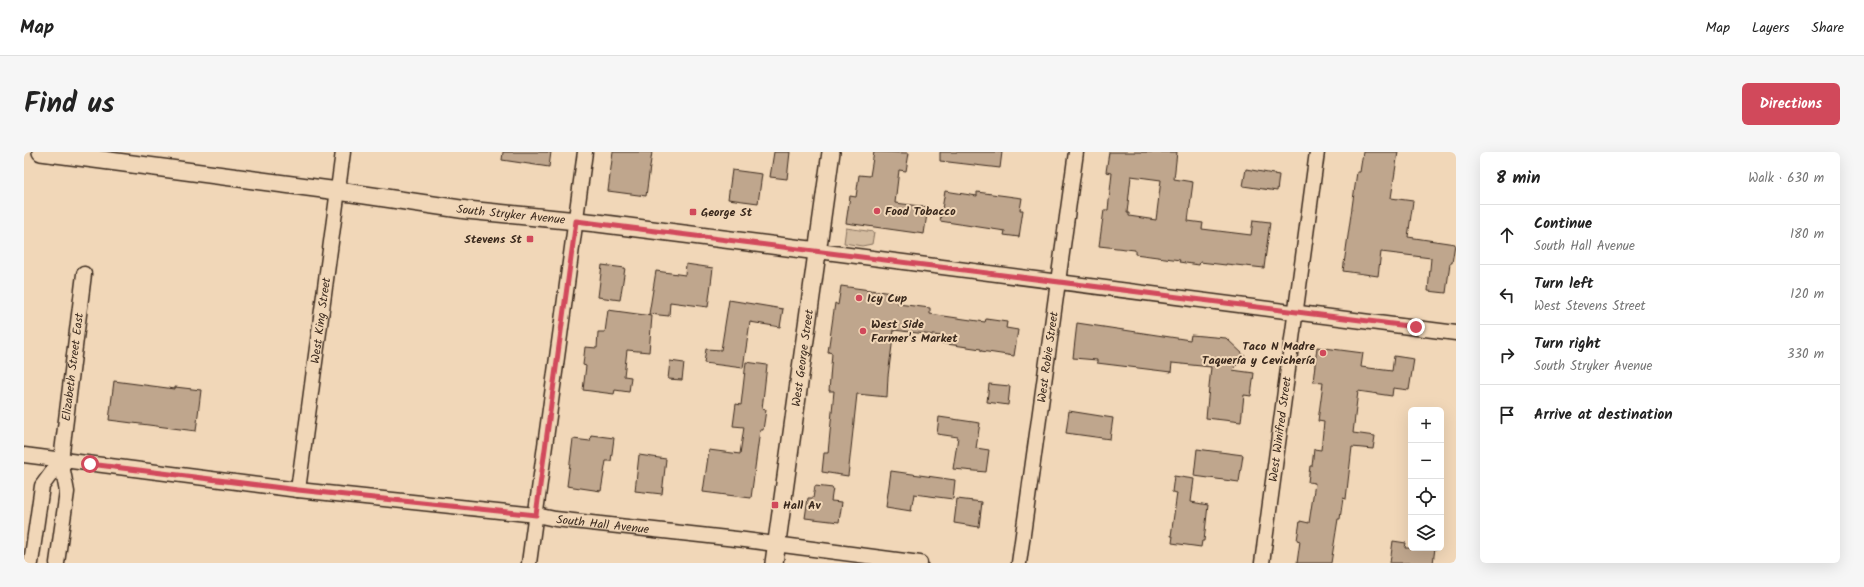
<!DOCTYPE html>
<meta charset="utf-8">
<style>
body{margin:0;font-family:Kalam,sans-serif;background:#f6f6f6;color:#222}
.controls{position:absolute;right:12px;bottom:12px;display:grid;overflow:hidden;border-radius:6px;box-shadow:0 4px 16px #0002}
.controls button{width:36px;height:36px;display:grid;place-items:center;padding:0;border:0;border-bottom:1px solid #e0e0e0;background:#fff;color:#222;font:20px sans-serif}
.stop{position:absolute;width:12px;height:12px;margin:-9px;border:3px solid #d1495b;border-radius:50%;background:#fff}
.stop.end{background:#d1495b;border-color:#fff;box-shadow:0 1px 4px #0008}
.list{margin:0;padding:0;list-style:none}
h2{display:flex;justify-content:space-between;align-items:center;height:52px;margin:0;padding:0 16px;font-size:17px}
h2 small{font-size:13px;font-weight:400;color:#767676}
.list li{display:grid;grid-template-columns:26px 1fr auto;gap:12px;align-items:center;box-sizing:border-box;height:60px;padding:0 16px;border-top:1px solid #e0e0e0}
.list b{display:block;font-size:15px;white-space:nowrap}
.list p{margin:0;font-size:13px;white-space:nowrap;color:#767676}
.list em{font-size:13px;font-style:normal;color:#767676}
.icon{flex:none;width:22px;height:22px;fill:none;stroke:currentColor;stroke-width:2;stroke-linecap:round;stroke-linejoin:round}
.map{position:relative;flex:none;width:1432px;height:411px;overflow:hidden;border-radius:6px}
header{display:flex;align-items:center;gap:24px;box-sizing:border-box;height:56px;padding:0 20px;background:#fff;border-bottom:1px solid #e0e0e0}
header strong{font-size:19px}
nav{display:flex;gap:22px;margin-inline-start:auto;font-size:14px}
.intro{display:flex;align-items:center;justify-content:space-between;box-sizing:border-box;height:96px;padding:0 24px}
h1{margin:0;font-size:28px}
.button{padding:10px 18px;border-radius:6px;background:#d1495b;color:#fff;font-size:14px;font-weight:700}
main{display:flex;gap:24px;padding:0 24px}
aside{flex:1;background:#fff;border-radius:6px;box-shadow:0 4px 16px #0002}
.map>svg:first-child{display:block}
</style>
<header>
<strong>Map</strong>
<nav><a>Map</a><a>Layers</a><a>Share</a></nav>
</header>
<div class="intro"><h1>Find us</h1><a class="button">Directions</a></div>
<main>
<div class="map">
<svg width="1432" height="411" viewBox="0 0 1432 411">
<rect width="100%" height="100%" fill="#f1d7b8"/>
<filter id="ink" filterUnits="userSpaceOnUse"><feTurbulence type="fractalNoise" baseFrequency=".025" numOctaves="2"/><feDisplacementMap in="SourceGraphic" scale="8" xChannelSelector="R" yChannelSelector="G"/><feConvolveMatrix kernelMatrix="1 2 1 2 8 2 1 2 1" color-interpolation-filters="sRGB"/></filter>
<g filter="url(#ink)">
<path fill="#d3bb9f" stroke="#87725e" d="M 822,76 L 850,80 L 848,92 L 838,94 L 820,91 Z"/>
<path fill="#bfa68d" stroke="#3b2a1e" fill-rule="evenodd" d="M 479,0 L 527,0 L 525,15 L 478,8 Z
M 589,0 L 628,0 L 622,44 L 584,39 Z
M 750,0 L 766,0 L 763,27 L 746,25 Z
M 850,0 L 885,1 L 882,19 L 875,18 L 871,51 L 904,55 L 900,82 L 822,71 L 826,44 L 832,45 L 835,23 L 846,24 Z
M 916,0 L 978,0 L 976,16 L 916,9 Z
M 1085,0 L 1153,0 L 1150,27 L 1169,30 L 1164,69 L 1179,71 L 1178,77 L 1227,83 L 1229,68 L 1246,70 L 1240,116 L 1202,112 L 1202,113 L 1176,110 L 1175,113 L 1155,110 L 1156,108 L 1111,102 L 1111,98 L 1075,94 L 1080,58 L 1084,58 L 1088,21 L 1082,20 ZM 1107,24 L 1137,28 L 1132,68 L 1105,64 L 1105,61 L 1103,61 Z
M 1339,0 L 1374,0 L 1367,46 L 1389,49 L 1384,85 L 1431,92 L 1428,111 L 1426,111 L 1422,141 L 1404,139 L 1407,106 L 1357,100 L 1354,124 L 1319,119 L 1333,20 L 1336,20 Z
M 1222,17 L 1255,23 L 1253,39 L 1219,34 Z
M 708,18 L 738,22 L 734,51 L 704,47 Z
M 921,39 L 953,44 L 953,40 L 998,46 L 996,58 L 999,58 L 995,85 L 980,83 L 981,79 L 916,69 Z
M 662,112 L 689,116 L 684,155 L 646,150 L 645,164 L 625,162 L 632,119 L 661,123 Z
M 578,113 L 601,116 L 596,148 L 574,145 Z
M 817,134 L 875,142 L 874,152 L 906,156 L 906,162 L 961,170 L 962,167 L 983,170 L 982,176 L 994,178 L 990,204 L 957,199 L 957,197 L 916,191 L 917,184 L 870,178 L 864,224 L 863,245 L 833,242 L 824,324 L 798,320 L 800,301 L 804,301 L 810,239 L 805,239 L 808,201 L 804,200 L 811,151 L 814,153 Z
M 705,148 L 759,157 L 756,175 L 726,170 L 719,216 L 680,211 L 682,197 L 697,198 Z
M 584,158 L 628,164 L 625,200 L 603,198 L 600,224 L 607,225 L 605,240 L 591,238 L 590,242 L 559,238 L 562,214 L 559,213 L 561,195 L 573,196 L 574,180 L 581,180 Z
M 1053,171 L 1166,188 L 1167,183 L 1202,186 L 1221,204 L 1208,218 L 1230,221 L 1227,244 L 1220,243 L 1217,270 L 1182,266 L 1187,215 L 1148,211 L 1147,220 L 1073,211 L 1073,208 L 1049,206 Z
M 1293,195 L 1339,201 L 1337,215 L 1368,219 L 1370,204 L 1390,207 L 1385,238 L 1369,236 L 1368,244 L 1334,239 L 1329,281 L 1351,284 L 1349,297 L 1328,295 L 1322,347 L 1319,346 L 1316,367 L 1314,367 L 1307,411 L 1273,411 L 1276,389 L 1273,388 L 1276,369 L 1285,371 L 1291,331 L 1284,330 L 1286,314 L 1288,314 L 1290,297 L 1297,298 L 1300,270 L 1294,269 L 1299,231 L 1289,230 Z
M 646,209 L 660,211 L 658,228 L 644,227 Z
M 722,210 L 743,213 L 738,257 L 742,258 L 739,278 L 736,278 L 727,346 L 679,340 L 685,298 L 716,302 L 720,275 L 709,274 L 712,252 L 717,253 Z
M 90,229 L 151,237 L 151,235 L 177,238 L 172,279 L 85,268 Z
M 965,232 L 986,234 L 984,253 L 963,250 Z
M 1045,259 L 1089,266 L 1086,287 L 1042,281 Z
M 915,265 L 956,271 L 952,296 L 965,298 L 962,320 L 929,317 L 934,285 L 913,282 Z
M 567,283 L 590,286 L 587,309 L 582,309 L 577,339 L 543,334 L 549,287 L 566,289 Z
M 1173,297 L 1219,303 L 1215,330 L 1170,324 Z
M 615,303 L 642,307 L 638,342 L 611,339 Z
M 867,319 L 931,328 L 929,347 L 890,342 L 887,359 L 862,355 Z
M 1150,324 L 1170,327 L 1167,350 L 1184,353 L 1180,389 L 1178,389 L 1177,395 L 1148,391 L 1149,384 L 1147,384 L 1153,341 L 1148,340 Z
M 791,334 L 809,336 L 807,349 L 818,350 L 815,370 L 781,366 L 784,346 L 789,346 Z
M 933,347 L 958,350 L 955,375 L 930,371 Z
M 1369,389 L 1382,391 L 1381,396 L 1411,396 L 1409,411 L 1366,411 Z"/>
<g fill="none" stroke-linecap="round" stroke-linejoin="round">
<g stroke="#3b2a1e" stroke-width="17">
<g id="minor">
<path d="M 794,99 L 1432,181"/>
<path id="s1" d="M 0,303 L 274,338 L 512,363 L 531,367 L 721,388 L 896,411"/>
<path id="s2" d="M 274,338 L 319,0"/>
<path d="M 7,411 L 18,334 L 37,308"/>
<path id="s3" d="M 33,411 L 43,340 L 37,308 L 60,122"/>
<path d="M 505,411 L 561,0"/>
<path id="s4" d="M 995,411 L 1052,0"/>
<path id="s5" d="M 1238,411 L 1293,0"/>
</g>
</g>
<g stroke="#3b2a1e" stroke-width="20">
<g id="tertiary">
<path id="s6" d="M 17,0 L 314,39 L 443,58 L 573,71 L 794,99"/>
<path id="s7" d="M 750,411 L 807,0"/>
</g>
</g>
<use href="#minor" stroke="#f1d7b8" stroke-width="14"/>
<use href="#tertiary" stroke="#f1d7b8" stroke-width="17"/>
</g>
</g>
<g fill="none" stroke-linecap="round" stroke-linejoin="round" filter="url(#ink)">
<path stroke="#d1495b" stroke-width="5" d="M 66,312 L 274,338 L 512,363 L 552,69 L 1392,175"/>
</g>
<g fill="#d1495b" stroke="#f1d7b8" stroke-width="1.5">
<circle cx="853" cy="59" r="4"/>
<rect x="665" y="56" width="8" height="8" rx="2"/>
<rect x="502" y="83" width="8" height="8" rx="2"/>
<circle cx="835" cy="146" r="4"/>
<circle cx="839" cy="179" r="4"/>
<circle cx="1299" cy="201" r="4"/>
<rect x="747" y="349" width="8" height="8" rx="2"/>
</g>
<g text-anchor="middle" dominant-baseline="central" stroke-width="4" stroke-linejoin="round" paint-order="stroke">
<g font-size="12" font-weight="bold" fill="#3b2a1e" stroke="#f1d7b8" text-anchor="start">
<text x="861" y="59">Food Tobacco</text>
<text x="677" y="60">George St</text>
<text x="498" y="87" text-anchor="end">Stevens St</text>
<text x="843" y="146">Icy Cup</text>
<text x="847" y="172">West Side<tspan x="847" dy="14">Farmer's Market</tspan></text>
<text x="1291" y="194" text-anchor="end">Taco N Madre<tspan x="1291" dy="14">Taquería y Cevichería</tspan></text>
<text x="759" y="353">Hall Av</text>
</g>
<g font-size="12" fill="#3b2a1e" stroke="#f1d7b8">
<text stroke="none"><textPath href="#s6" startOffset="474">South Stryker Avenue</textPath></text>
<text stroke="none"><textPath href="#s2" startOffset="171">West King Street</textPath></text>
<text stroke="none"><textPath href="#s7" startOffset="207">West George Street</textPath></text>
<text stroke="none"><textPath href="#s4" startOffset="208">West Robie Street</textPath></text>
<text stroke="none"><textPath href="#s3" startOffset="198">Elizabeth Street East</textPath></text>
<text stroke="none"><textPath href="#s5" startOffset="135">West Winifred Street</textPath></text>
<text stroke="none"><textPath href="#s1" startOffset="583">South Hall Avenue</textPath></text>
</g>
</g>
</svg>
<div class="controls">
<button>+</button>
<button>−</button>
<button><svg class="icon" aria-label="locate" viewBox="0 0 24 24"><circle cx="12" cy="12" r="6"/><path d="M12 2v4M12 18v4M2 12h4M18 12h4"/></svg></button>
<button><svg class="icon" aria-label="layers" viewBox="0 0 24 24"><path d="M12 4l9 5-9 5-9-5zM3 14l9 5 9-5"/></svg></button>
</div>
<div class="stop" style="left:66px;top:312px"></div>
<div class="stop end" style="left:1392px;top:175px"></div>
</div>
<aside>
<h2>8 min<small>Walk · 630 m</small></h2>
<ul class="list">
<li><svg class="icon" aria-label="ahead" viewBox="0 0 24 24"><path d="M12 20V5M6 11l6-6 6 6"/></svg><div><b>Continue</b><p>South Hall Avenue</p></div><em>180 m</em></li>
<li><svg class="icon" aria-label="left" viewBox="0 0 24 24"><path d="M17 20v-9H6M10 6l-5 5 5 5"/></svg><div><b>Turn left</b><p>West Stevens Street</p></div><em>120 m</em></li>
<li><svg class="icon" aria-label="right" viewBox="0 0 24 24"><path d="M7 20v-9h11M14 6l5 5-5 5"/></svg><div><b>Turn right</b><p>South Stryker Avenue</p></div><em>330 m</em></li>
<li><svg class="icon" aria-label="arrive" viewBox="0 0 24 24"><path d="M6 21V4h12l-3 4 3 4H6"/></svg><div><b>Arrive at destination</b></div></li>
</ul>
</aside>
</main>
